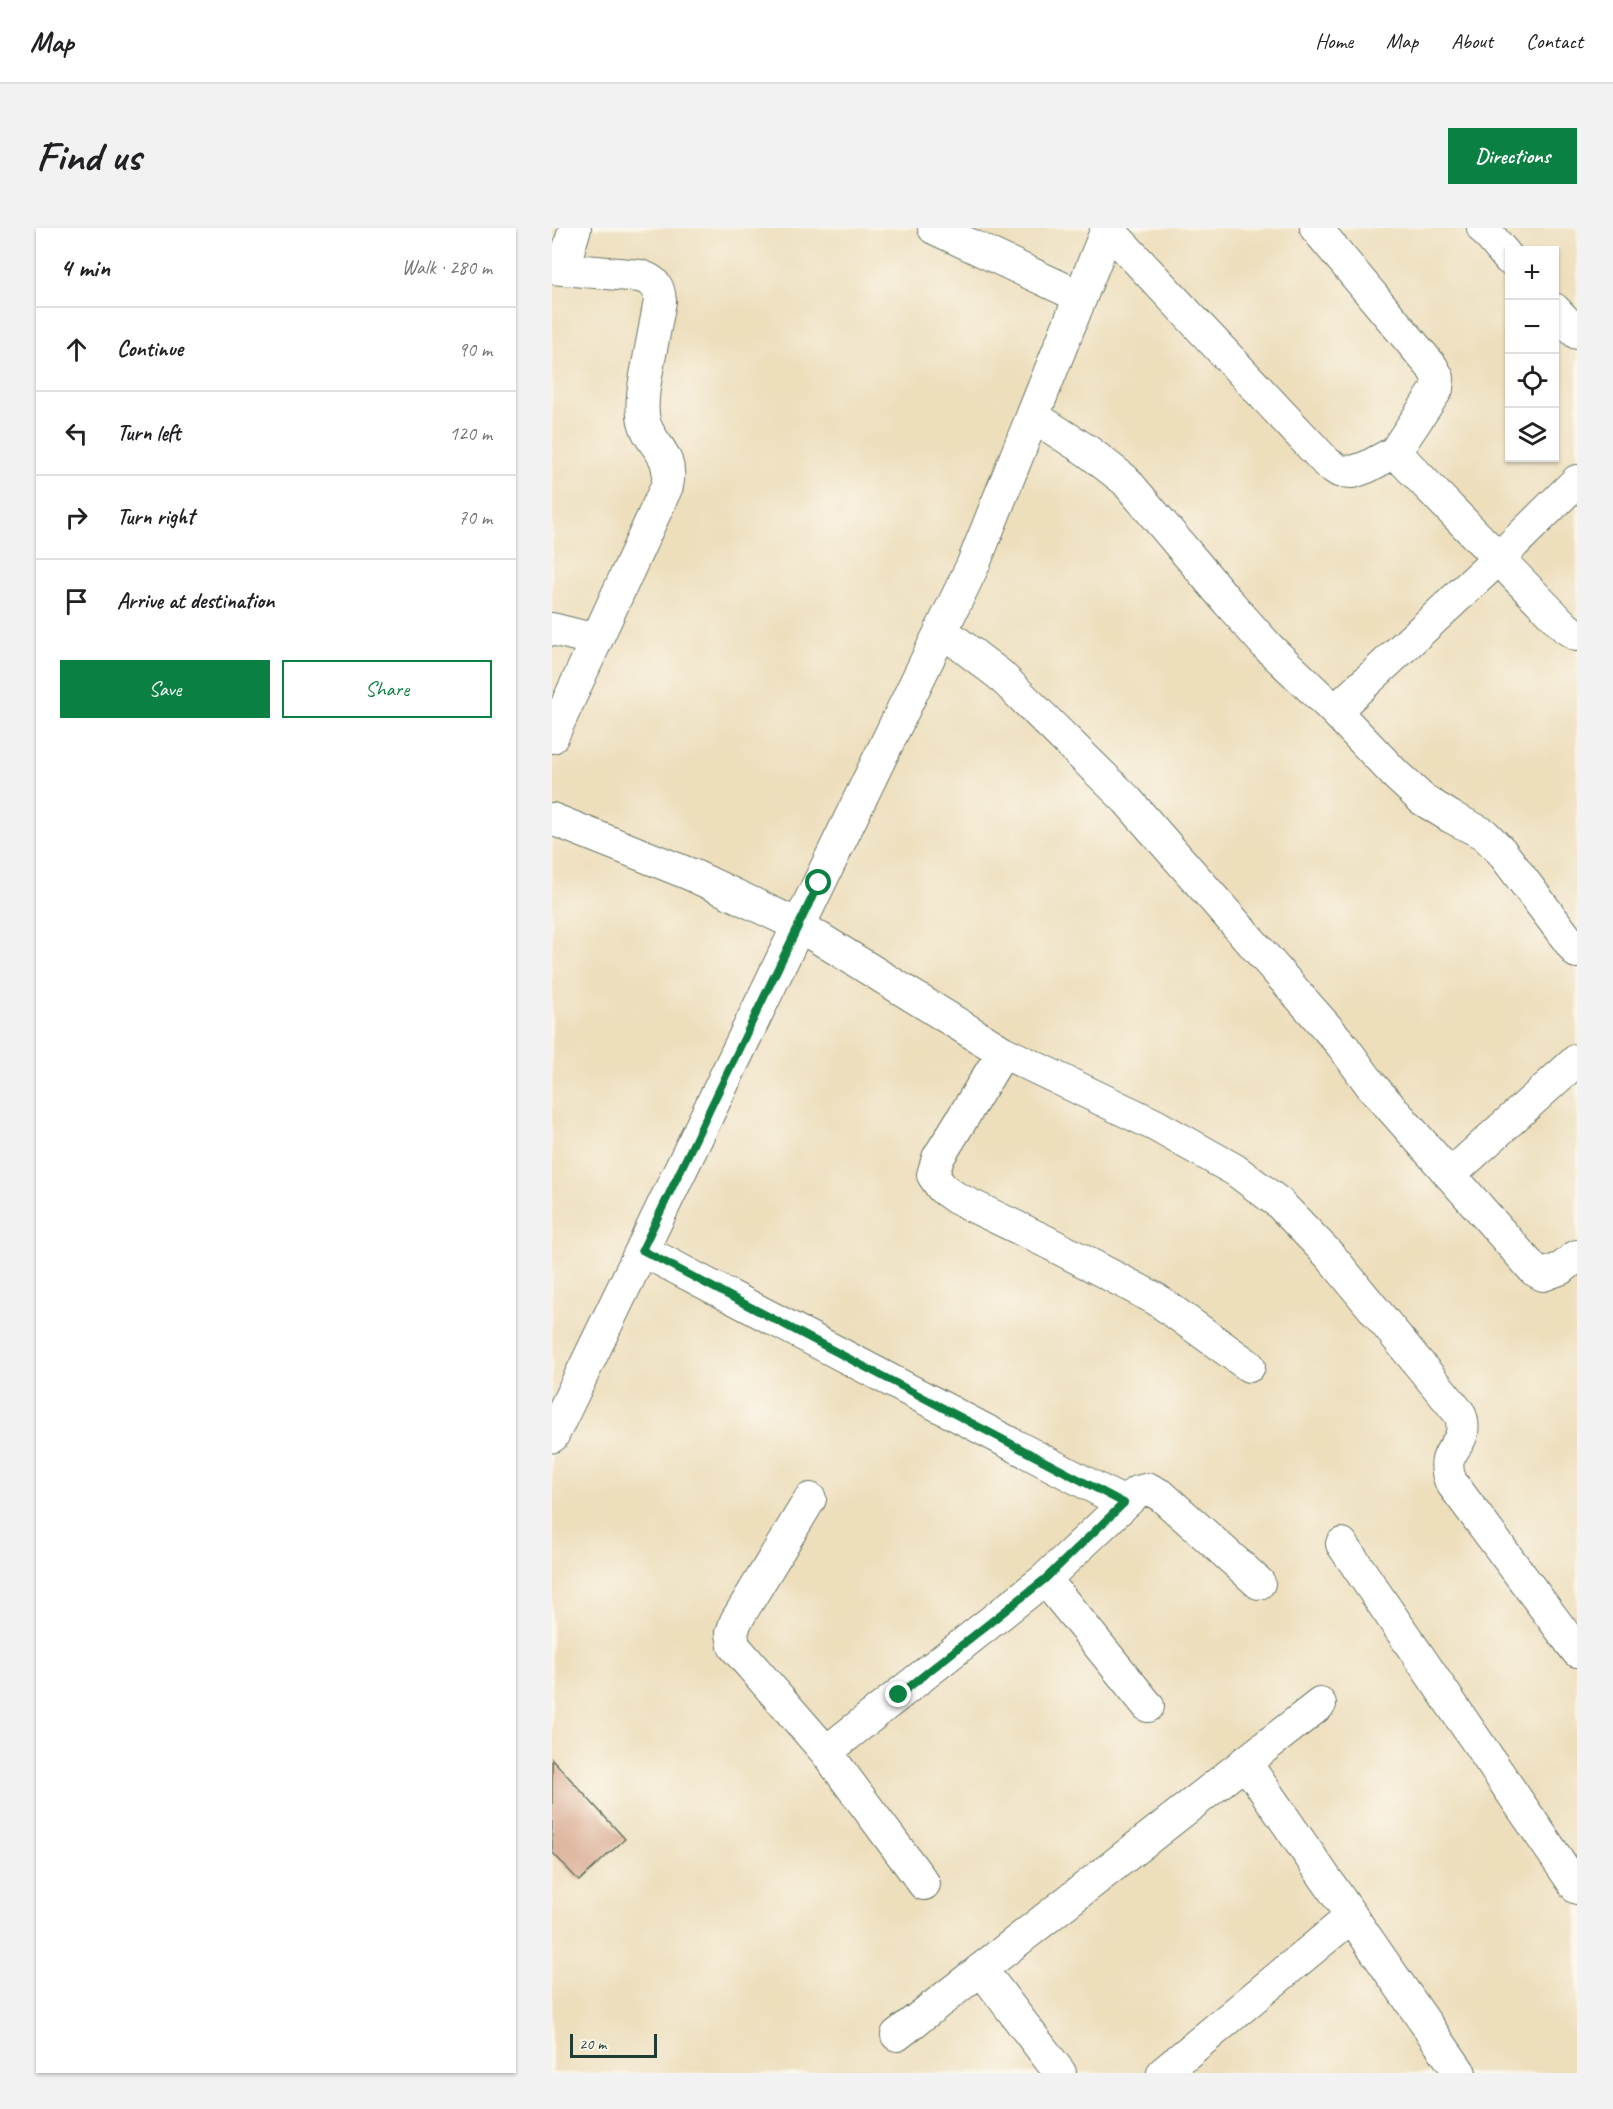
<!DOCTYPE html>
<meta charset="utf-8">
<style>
body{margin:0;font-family:Caveat,sans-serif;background:#f2f2f2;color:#202124}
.controls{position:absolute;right:18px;top:18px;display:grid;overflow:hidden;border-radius:0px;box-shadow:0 2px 4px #0004}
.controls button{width:54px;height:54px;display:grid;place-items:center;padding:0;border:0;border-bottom:2px solid #e0e0e0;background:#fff;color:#202124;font:30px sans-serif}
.scale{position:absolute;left:18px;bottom:15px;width:87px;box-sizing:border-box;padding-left:6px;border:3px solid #1f3d34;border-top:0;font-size:16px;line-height:21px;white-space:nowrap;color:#1f3d34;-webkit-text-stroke:4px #fbf7ec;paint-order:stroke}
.stop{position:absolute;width:18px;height:18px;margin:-14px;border:4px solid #0b8043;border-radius:50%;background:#fff}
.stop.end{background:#0b8043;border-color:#fff;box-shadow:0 2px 6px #0008}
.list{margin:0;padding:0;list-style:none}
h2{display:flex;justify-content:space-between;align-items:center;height:78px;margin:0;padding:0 24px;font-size:26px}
h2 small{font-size:20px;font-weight:400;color:#757577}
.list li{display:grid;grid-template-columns:39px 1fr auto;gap:18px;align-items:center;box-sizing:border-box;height:84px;padding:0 24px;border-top:2px solid #e0e0e0}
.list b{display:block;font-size:22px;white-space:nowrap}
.list em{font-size:20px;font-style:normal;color:#757577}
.actions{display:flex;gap:12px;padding:18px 24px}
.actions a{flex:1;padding:14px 0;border:2px solid #0b8043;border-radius:0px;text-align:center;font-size:21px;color:#0b8043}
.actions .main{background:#0b8043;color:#fff}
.icon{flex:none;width:33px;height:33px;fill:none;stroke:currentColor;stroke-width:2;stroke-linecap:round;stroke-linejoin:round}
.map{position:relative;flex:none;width:1025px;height:1845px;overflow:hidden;border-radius:0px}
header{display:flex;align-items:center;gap:36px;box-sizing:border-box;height:84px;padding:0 30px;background:#fff;border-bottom:2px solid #e0e0e0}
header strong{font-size:28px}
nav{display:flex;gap:33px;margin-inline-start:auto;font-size:21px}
.intro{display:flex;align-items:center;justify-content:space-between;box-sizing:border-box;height:144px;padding:0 36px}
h1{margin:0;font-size:42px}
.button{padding:15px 27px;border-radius:0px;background:#0b8043;color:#fff;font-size:21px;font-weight:700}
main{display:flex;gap:36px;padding:0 36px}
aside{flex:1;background:#fff;border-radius:0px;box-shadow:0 2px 4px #0004}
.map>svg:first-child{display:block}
</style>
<header>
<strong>Map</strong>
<nav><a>Home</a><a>Map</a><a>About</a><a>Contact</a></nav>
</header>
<div class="intro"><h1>Find us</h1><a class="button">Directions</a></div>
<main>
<aside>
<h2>4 min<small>Walk · 280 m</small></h2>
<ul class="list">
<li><svg class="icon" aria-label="ahead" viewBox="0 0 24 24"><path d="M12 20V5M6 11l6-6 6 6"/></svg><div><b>Continue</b></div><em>90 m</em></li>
<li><svg class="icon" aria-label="left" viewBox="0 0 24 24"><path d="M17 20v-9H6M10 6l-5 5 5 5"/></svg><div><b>Turn left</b></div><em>120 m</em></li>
<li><svg class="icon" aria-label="right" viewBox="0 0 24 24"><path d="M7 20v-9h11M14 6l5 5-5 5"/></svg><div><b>Turn right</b></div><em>70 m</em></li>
<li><svg class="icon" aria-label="arrive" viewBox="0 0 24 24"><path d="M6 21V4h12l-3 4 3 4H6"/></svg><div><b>Arrive at destination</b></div></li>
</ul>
<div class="actions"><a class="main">Save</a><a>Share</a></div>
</aside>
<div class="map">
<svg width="1025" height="1845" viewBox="0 0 1025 1845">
<rect width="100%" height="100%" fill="#fbf7ec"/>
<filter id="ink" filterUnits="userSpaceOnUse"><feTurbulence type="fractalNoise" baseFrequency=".0167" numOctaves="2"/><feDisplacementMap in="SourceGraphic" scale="12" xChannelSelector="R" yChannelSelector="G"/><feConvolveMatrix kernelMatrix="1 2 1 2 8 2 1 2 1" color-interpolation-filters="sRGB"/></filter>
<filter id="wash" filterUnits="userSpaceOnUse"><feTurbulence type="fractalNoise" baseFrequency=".008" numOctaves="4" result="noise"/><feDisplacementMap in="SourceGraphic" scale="24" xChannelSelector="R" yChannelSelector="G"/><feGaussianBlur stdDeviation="1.35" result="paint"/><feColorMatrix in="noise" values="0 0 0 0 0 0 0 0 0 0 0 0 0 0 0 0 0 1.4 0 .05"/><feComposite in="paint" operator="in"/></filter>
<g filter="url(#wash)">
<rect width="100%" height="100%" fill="#eddebc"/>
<g id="blocks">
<path fill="#d6a287" d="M 0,1531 L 73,1611 L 27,1653 L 0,1624 Z"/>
</g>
</g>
<g filter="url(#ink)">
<use href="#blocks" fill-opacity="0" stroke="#677564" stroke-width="1.5"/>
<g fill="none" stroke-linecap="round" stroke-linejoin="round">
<g stroke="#677564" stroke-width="34">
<path id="minor" d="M 382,0 L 529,69
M 931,0 L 957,31
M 556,1 L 775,235 L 787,243 L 801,244 L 815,239 L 843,224 L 885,161 L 886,150 L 880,139 L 764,0
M 0,40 L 88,48 C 103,53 107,58 108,73 C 104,95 100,116 96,137 C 93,154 89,170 91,187 C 94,217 123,223 115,258 L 0,509
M 11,40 L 23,0
M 1002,81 L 1025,105
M 481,188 L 537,224 L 573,252 L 676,374 L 716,419 L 783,483 L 844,547 L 870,571 L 899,589 L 932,606 L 949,623 L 1025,724
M 843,224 L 1014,400 L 1025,407
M 0,401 L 44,412
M 389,402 L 448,447 L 575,572 L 790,817 L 819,857 L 982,1042 L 991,1047 L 1010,1040 L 1025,1028
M 783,483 L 946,331 L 1025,253
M 0,591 L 140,647 L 246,697 L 451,824 L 603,897 L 683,942 L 727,975 L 779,1029 L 908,1186 C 920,1221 884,1218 899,1254 L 1025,1423
M 451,824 L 386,930 L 381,947 L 390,960 L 404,970 L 493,1013 L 604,1071 L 697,1138
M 898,947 L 1025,832
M 90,1022 L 572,1275
M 258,1271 L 184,1393 L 180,1405 L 182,1418 L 274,1524 L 372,1656
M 790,1316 L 1025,1660
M 493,1351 L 596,1478
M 274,1524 L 493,1351 L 585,1264 L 597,1261 L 610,1268 L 707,1355
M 693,1534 L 908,1845
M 429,1741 L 508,1845
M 345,1807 L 768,1476
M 611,1845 L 799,1689"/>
</g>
<g stroke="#677564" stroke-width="35">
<path id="tertiary" d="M 0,1208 L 421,337 L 556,0"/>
</g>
<use href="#minor" stroke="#fff" stroke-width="32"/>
<use href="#tertiary" stroke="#fff" stroke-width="33"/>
</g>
</g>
<g fill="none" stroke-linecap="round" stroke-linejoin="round" filter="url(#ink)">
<path stroke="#0b8043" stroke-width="8" d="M 267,655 L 90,1022 L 572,1275 L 493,1351 L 347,1467"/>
</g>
</svg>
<div class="controls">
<button>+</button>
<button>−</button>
<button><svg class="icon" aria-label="locate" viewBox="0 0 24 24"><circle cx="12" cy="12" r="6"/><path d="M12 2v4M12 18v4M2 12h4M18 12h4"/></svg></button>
<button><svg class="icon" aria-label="layers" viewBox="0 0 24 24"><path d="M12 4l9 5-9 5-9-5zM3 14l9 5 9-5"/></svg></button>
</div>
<div class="scale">20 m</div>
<div class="stop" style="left:267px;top:655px"></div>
<div class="stop end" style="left:347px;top:1467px"></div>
</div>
</main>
